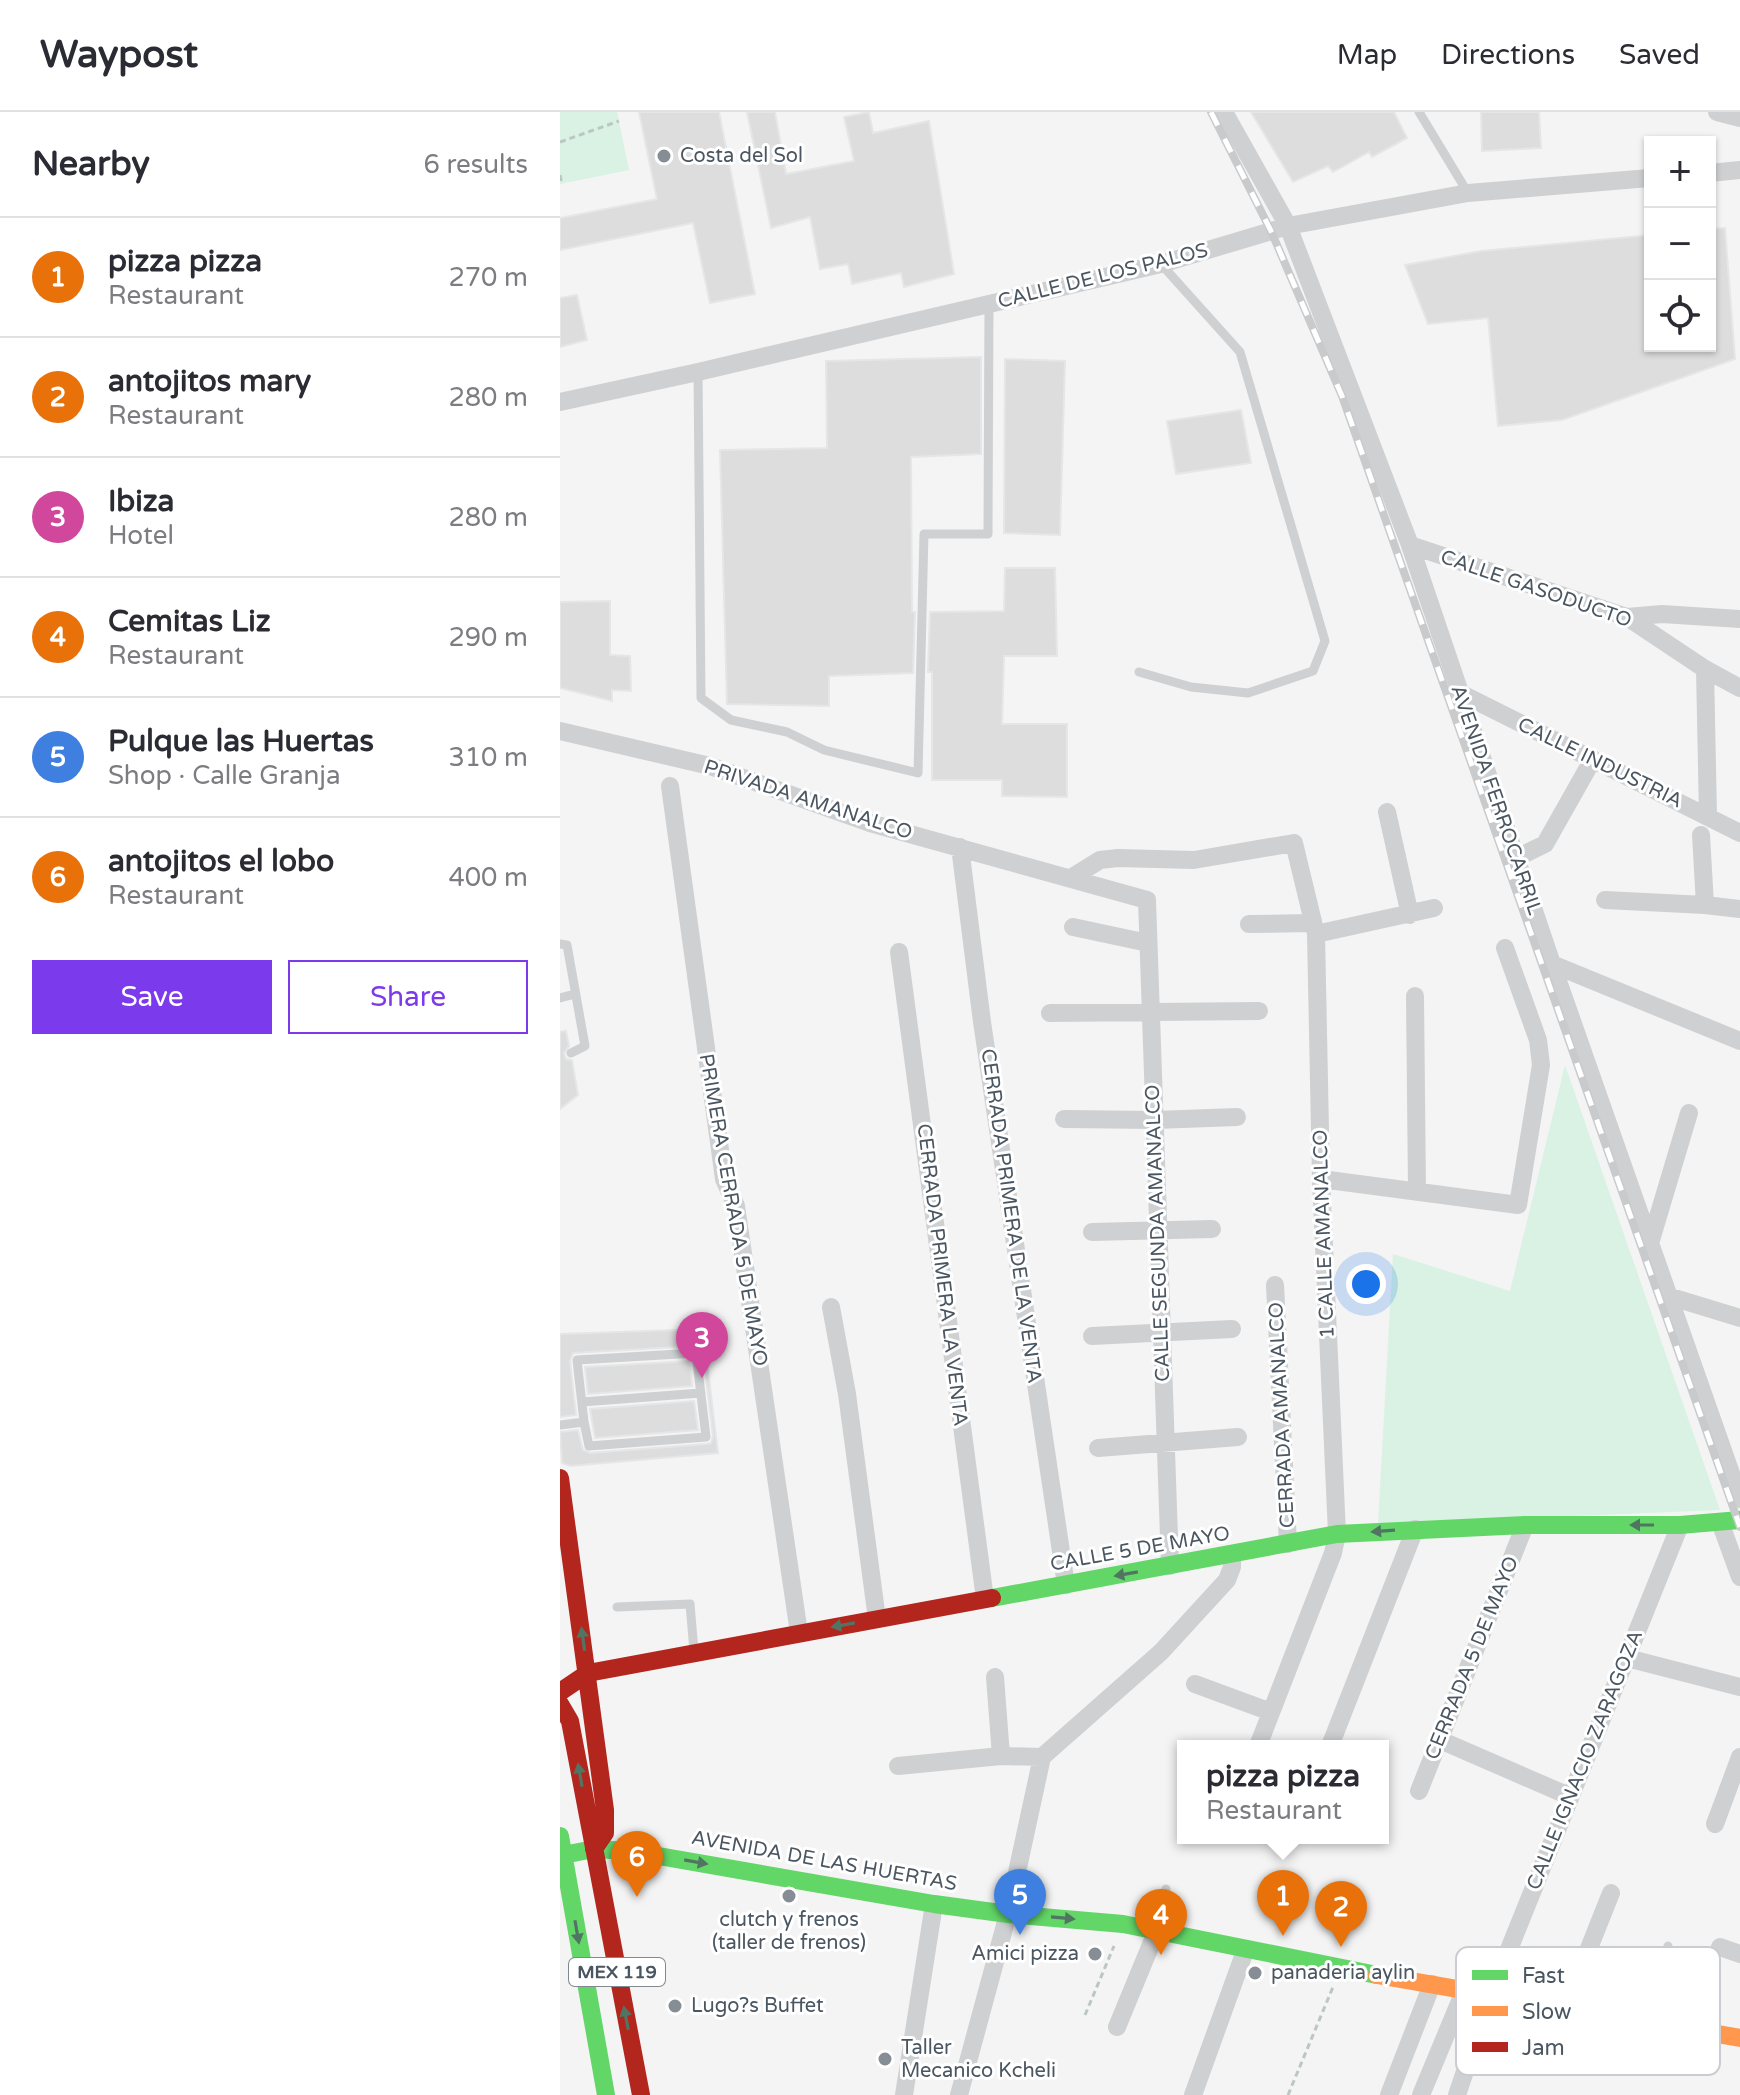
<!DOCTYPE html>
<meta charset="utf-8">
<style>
body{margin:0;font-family:"Varela Round",sans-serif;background:#f7f7f7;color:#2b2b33}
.controls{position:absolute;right:24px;top:24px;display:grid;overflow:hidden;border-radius:0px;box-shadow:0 2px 6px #0004}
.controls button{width:72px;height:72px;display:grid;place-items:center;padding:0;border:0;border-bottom:2px solid #e1e1e2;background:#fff;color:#2b2b33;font:40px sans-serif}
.you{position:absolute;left:806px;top:1172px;width:28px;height:28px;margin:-20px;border:6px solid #fff;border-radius:50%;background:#1a73e8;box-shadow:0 0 0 12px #1a73e833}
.badge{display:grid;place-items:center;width:52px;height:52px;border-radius:50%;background:#7c3aed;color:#fff;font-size:26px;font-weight:700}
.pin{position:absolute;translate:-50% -66px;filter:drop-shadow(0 2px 4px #0008)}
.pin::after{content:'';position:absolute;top:42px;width:28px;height:24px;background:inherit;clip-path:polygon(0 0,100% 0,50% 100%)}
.popup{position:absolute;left:617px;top:1628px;width:212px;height:104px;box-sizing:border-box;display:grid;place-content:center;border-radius:0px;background:#fff;filter:drop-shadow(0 2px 6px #0005);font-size:26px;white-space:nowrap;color:#7c7c81}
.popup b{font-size:30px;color:#2b2b33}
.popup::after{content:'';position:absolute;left:50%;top:100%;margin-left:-16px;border:16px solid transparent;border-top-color:#fff}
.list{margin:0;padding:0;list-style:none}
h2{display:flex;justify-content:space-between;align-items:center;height:104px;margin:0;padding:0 32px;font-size:34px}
h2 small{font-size:26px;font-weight:400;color:#7c7c81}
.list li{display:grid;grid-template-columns:52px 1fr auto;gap:24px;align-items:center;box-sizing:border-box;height:120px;padding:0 32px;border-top:2px solid #e1e1e2}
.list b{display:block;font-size:30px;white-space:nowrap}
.list p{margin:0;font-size:26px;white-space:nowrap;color:#7c7c81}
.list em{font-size:26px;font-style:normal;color:#7c7c81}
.actions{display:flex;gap:16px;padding:24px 32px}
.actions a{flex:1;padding:18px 0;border:2px solid #7c3aed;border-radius:0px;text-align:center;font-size:28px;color:#7c3aed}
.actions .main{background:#7c3aed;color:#fff}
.icon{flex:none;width:44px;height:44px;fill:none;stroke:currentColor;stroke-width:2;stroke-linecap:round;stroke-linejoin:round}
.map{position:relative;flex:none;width:1180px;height:1983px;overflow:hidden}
header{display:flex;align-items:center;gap:48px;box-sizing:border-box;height:112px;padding:0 40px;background:#fff;border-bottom:2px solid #e1e1e2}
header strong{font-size:38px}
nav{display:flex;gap:44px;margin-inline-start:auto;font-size:28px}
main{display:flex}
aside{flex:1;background:#fff}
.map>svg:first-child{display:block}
</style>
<header>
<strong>Waypost</strong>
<nav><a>Map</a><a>Directions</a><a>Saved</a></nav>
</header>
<main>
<aside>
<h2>Nearby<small>6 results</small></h2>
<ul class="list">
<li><span class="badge" style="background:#e8710a">1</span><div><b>pizza pizza</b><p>Restaurant</p></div><em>270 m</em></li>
<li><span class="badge" style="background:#e8710a">2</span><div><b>antojitos mary</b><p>Restaurant</p></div><em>280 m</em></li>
<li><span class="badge" style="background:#d1479c">3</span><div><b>Ibiza</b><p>Hotel</p></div><em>280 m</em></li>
<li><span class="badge" style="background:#e8710a">4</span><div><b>Cemitas Liz</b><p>Restaurant</p></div><em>290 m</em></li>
<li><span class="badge" style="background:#3f7fe0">5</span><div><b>Pulque las Huertas</b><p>Shop · Calle Granja</p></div><em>310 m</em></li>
<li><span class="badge" style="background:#e8710a">6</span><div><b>antojitos el lobo</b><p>Restaurant</p></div><em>400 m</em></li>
</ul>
<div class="actions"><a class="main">Save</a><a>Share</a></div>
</aside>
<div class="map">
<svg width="1180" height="1983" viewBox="0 0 1180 1983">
<rect width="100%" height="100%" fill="#f4f4f4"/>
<path fill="#d9f2e3" d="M 0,0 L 57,0 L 69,58 L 0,72 Z
M 1005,953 L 1160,1398 L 818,1412 L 833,1142 L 950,1179 Z"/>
<path fill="#ddddde" stroke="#e5e6e7" stroke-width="2" d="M 79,0 L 159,0 L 195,182 L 150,191 L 133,111 L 0,138 L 0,106 L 97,87 Z
M 187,0 L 215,0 L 226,62 L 294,49 L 284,5 L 309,0 L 313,21 L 369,9 L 394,162 L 344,175 L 341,161 L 292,172 L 288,152 L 260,157 L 250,105 L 211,116 Z
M 691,0 L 834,0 L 847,26 L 812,45 L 809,40 L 773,60 L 768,54 L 733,70 Z
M 921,0 L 979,0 L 981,36 L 922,39 Z
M 1165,116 L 1175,247 L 1002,308 L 938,314 L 928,206 L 868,212 L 845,153 L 921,139 L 1090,123 L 1090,234 L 1150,234 L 1150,117 Z
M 17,183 L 27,228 L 0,235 L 0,186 Z
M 421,245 L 421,342 L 351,345 L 352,500 L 355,500 L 353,561 L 269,564 L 269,594 L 167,592 L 160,338 L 267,336 L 266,249 Z
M 445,247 L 505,249 L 500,423 L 444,421 Z
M 681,298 L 691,351 L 616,362 L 607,309 Z
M 445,456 L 495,456 L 497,544 L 444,544 L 442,612 L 507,612 L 507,685 L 442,684 L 442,668 L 372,668 L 372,560 L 368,560 L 370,500 L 444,499 Z
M 50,489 L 50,543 L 70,544 L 71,579 L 52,578 L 52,589 L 0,576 L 0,490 Z
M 6,919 L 9,934 L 4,941 L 6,947 L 12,948 L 18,983 L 0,997 L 0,920 Z
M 143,1217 L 158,1341 L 10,1354 L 2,1351 L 0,1320 L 18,1318 L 23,1338 L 30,1341 L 147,1332 L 151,1331 L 153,1324 L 143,1240 L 136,1234 L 13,1241 L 10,1249 L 16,1303 L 0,1305 L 0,1222 Z
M 129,1249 L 132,1274 L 28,1282 L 25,1255 Z
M 134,1289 L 138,1318 L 35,1326 L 30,1297 Z"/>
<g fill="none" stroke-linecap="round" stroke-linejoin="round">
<path stroke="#bcc7c4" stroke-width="3" stroke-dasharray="6 4" stroke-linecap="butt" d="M 0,30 L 59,9
M 0,63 L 2,72
M 525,1903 L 554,1834
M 728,1983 L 773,1875"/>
<path stroke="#ced0d2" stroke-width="9" d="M 859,0 L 908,81
M 138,260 L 141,586 L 171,608 L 227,620 L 264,638 L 358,661 L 364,422 L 428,422 L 429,192
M 579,560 L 631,575 L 688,581 L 753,559 L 765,529 L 680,240 L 601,152
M 0,832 L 7,833 L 25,934 L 11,941
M 0,886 L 15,882
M 22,1290 L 141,1281
M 0,1313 L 24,1310 L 17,1248 L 136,1241 L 146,1325 L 29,1334 L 24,1310
M 57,1495 L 130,1492 L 134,1539
M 590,1816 L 606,1777
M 1080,1907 L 1108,1834"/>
<path stroke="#ced0d2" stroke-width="18" d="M 664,0 L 728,114 L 850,433 L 992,852 L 1180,1387
M 1157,0 L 1180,6
M 1150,61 L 1180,58
M 0,290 L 138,260 L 601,152 L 728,114 L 908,81 L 1090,66
M 850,433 L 1067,505 L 1145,557 L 1180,576
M 1067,505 L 1102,502 L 1180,507
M 1145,557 L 1148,704
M 900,581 L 1180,721
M 0,619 L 150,654 L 310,711 L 587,788 L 610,1454
M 110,674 L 164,1067 L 176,1094 L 239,1521
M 827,700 L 850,803
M 1141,723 L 1145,793
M 400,735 L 422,910 L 506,1473
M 956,746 L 985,732 L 1033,647
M 511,766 L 540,748 L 558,746 L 634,748 L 734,731 L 756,822 L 761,1067 L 777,1422 L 773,1441 L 698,1634
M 1045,788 L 1145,793 L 1180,797
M 689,812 L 753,811
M 513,815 L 588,831
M 756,822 L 874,796
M 339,840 L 425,1487
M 992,852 L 1180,929
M 855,884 L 857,1078
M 490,901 L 699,899
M 504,1007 L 595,1008 L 677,1005
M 761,1067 L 958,1093 L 981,953 L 978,928 L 945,836
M 532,1120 L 652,1117
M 1091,1128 L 1129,1001
M 715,1173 L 728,1432
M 1108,1184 L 1180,1206
M 271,1195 L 287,1282 L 317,1507
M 532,1224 L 672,1217
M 538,1336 L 678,1325
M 1160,1410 L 1180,1465
M 1067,1546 L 1180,1575
M 435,1565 L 441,1644
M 635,1572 L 711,1600
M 880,1628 L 1009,1684
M 770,1634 L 855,1417
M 482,1645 L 601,1540 L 667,1468 L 672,1455 L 672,1442
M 338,1654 L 441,1644 L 482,1645
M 859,1679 L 965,1413
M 1155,1712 L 1180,1645
M 1160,1835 L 1180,1842
M 1006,1894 L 1051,1781
M 557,1915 L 597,1818
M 344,1983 L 374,1792
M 399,1983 L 448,1802 L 482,1645
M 633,1983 L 685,1839
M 829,1983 L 872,1872
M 861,1983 L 905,1877
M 897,1983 L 931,1882 L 1120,1413"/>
<path stroke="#63d668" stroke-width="18" d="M 432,1486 L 777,1422 L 965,1413 L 1120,1413 L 1180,1408
M 0,1724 L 46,1983
M 3,1743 L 34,1737 L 70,1739 L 374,1792 L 448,1802 L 563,1812 L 817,1863"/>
<path stroke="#ff974d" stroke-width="18" d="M 817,1863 L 1180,1926"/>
<path stroke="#b3261e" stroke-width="18" d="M 0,1366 L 45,1698 L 45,1721 L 34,1737
M 0,1580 L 28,1561 L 432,1486
M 0,1592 L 10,1609 L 81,1983"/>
<g stroke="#c9cacc" stroke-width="8">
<path id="rail" d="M 651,0 L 711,119 L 782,284 L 1180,1415"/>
</g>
<use href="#rail" stroke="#fff" stroke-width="5" stroke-dasharray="15" stroke-linecap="butt"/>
</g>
<defs><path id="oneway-solid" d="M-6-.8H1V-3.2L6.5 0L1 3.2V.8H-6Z" transform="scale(2)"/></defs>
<g fill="#507663">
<use href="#oneway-solid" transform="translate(1082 1413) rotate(-180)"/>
<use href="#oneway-solid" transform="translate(823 1419) rotate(176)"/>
<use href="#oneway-solid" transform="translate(566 1462) rotate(170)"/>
<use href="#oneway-solid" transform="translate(283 1513) rotate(170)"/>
<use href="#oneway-solid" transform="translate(23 1527) rotate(-98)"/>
<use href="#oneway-solid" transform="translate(20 1663) rotate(-100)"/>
<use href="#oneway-solid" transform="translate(136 1750) rotate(10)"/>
<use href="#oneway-solid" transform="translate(503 1806) rotate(5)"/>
<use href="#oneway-solid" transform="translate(17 1820) rotate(80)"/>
<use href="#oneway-solid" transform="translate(66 1906) rotate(-101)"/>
</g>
<g fill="#868d94" stroke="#fff" stroke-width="3">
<circle cx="104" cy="44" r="8"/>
<circle cx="229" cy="1784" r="8"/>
<circle cx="535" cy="1842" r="8"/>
<circle cx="695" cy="1861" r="8"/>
<circle cx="115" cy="1894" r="8"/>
<circle cx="325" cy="1947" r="8"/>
</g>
<g text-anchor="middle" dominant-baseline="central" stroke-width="6" stroke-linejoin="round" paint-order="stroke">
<rect fill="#fff" stroke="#808990" stroke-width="2" x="9" y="1846" width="96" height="28" rx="6"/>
<g font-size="18" font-weight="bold" fill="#4a5661">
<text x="57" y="1860">MEX 119</text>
</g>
<g font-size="20" fill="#4a5661" stroke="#fff" text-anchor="start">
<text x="120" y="44">Costa del Sol</text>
<text x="229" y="1808" text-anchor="middle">clutch y frenos<tspan x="229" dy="23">(taller de frenos)</tspan></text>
<text x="519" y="1842" text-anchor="end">Amici pizza</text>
<text x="711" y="1861">panaderia aylin</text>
<text x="131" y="1894">Lugo?s Buffet</text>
<text x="341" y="1936">Taller<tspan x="341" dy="23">Mecanico Kcheli</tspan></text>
</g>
<g font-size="20" fill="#4a5661" stroke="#fff">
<text transform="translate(543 164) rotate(-14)">CALLE DE LOS PALOS</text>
<text transform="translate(976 477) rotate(19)">CALLE GASODUCTO</text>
<text transform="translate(1040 651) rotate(26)">CALLE INDUSTRIA</text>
<text transform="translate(248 688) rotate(18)">PRIVADA AMANALCO</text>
<text transform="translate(936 688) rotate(71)">AVENIDA FERROCARRIL</text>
<text transform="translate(173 1098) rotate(80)">PRIMERA CERRADA 5 DE MAYO</text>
<text transform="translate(451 1104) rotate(82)">CERRADA PRIMERA DE LA VENTA</text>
<text transform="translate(598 1121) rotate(-92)">CALLE SEGUNDA AMANALCO</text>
<text transform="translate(764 1122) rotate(-92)">1 CALLE AMANALCO</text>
<text transform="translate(382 1163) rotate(83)">CERRADA PRIMERA LA VENTA</text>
<text transform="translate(722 1303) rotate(-93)">CERRADA AMANALCO</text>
<text transform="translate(580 1437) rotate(-10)">CALLE 5 DE MAYO</text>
<text transform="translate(912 1546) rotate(-68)">CERRADA 5 DE MAYO</text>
<text transform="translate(1025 1648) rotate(-68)">CALLE IGNACIO ZARAGOZA</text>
<text transform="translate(264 1749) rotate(10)">AVENIDA DE LAS HUERTAS</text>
</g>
</g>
<rect x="896" y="1835" width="264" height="128" rx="12" fill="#fff" stroke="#c9ccd0" stroke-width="2"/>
<rect x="912" y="1858" width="36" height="10" fill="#63d668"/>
<rect x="912" y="1894" width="36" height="10" fill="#ff974d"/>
<rect x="912" y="1930" width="36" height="10" fill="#b3261e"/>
<g font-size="22" fill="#4a5661">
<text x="962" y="1871">Fast</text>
<text x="962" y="1907">Slow</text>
<text x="962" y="1943">Jam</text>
</g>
</svg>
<div class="controls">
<button>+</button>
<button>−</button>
<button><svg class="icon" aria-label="locate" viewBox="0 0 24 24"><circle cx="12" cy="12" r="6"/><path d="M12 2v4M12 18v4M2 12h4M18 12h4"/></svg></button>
</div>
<div class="you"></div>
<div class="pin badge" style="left:723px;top:1824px;background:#e8710a">1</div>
<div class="popup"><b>pizza pizza</b>Restaurant</div>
<div class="pin badge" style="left:781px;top:1835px;background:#e8710a">2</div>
<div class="pin badge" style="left:142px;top:1266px;background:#d1479c">3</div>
<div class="pin badge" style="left:601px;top:1843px;background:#e8710a">4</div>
<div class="pin badge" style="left:460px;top:1823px;background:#3f7fe0">5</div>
<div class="pin badge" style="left:77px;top:1785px;background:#e8710a">6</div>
</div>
</main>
